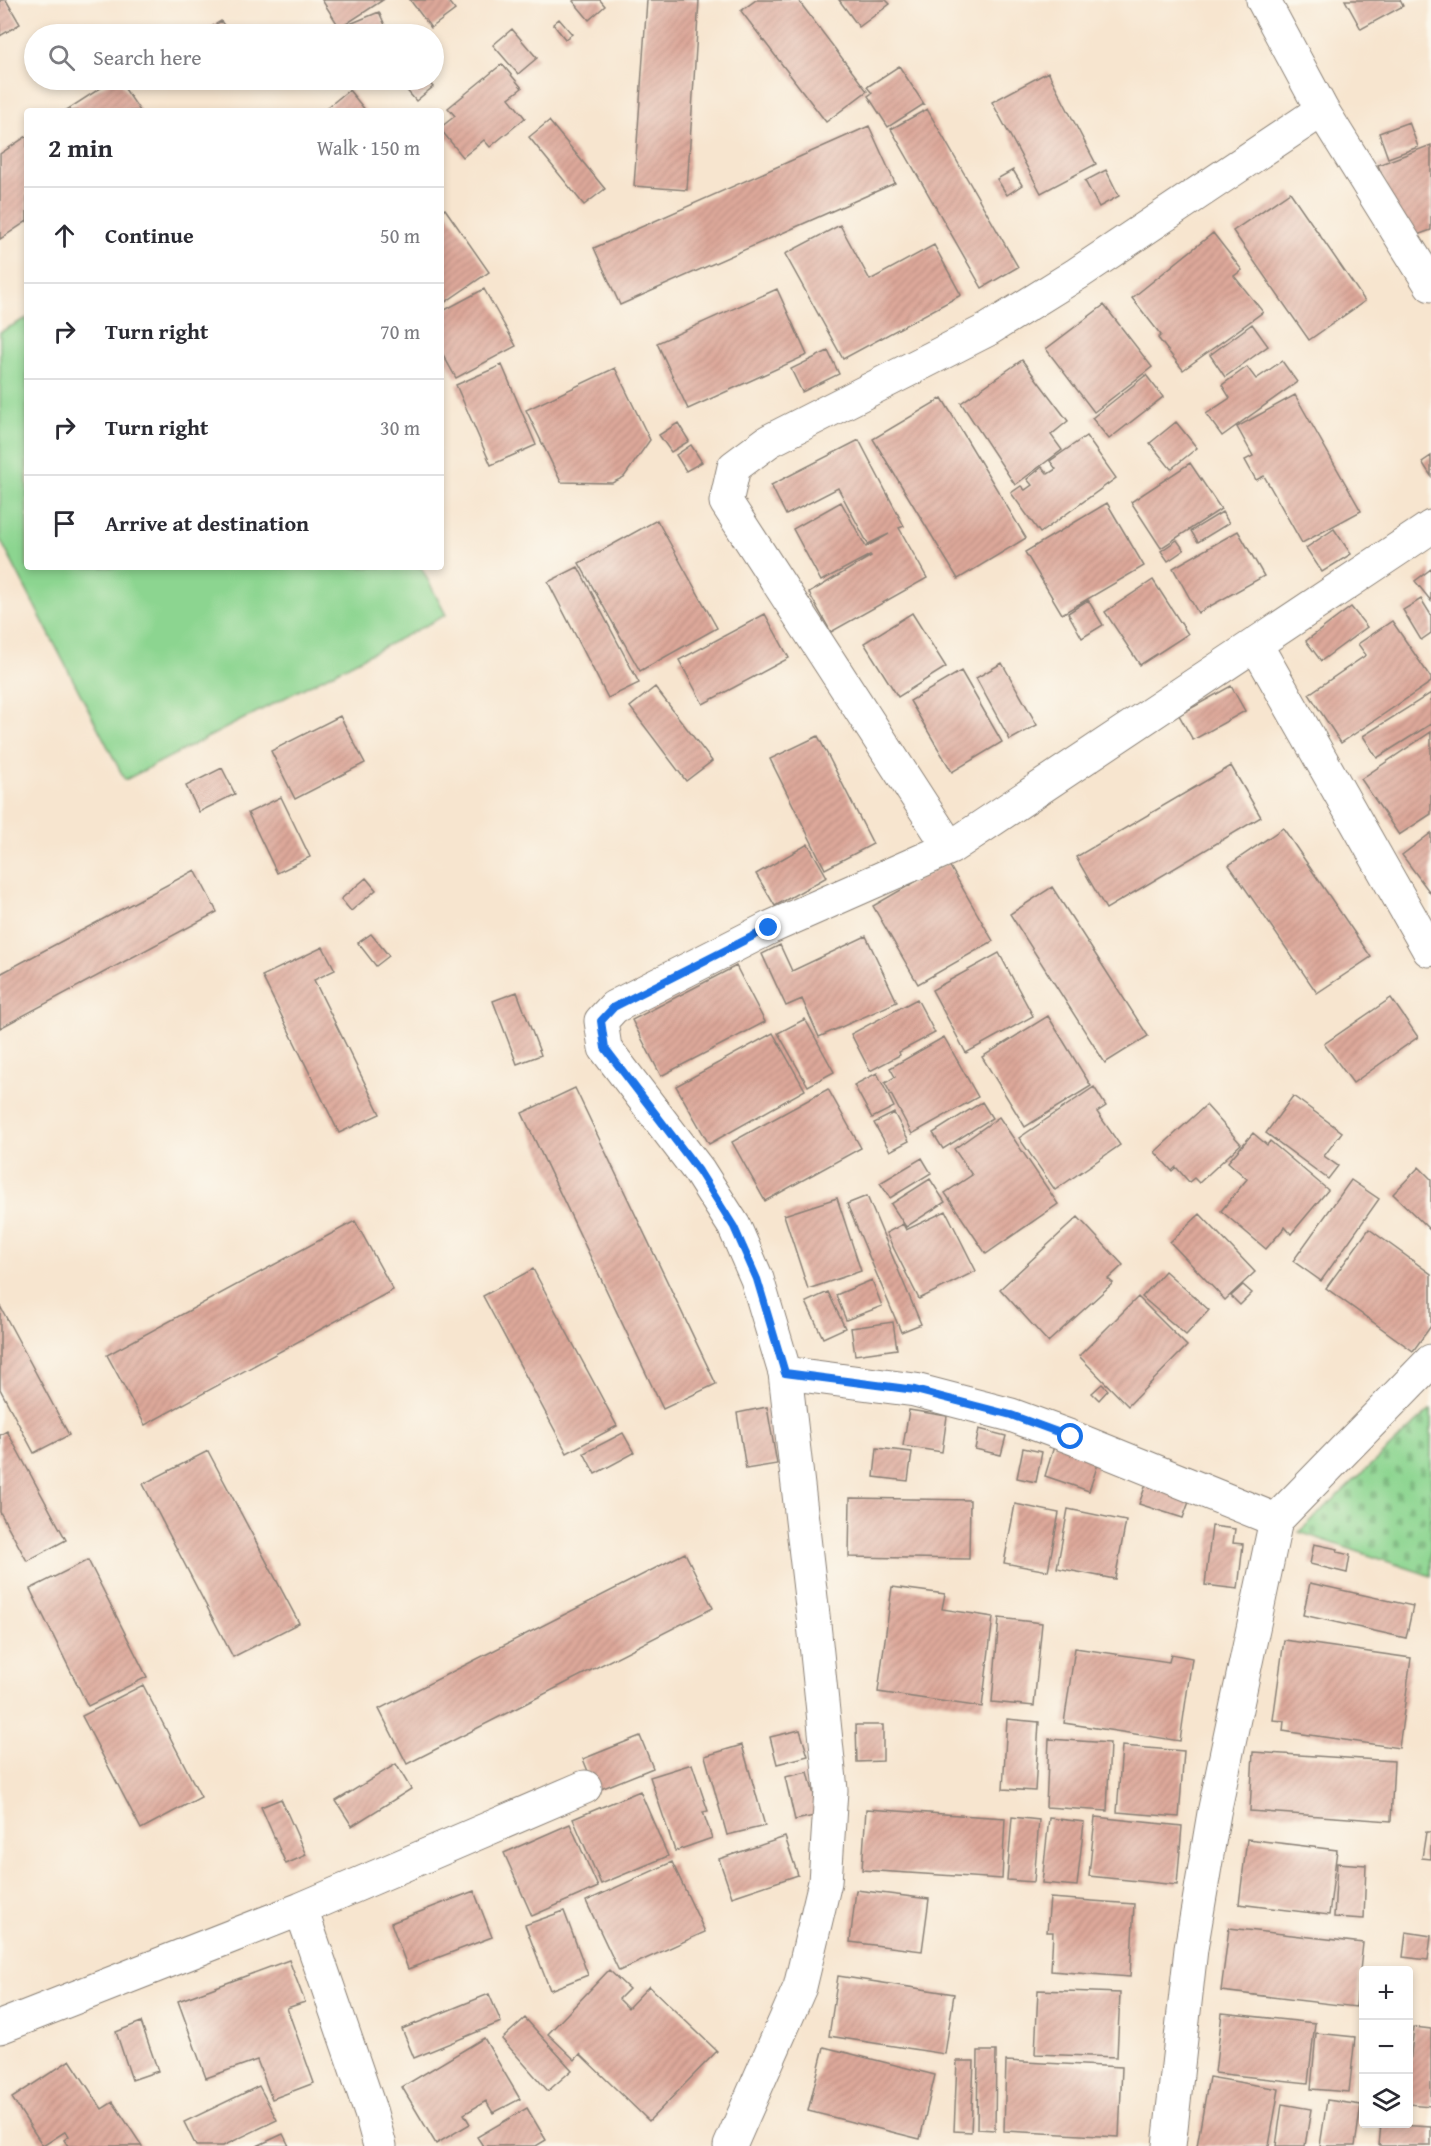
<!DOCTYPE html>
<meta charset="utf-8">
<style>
body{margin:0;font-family:"Gentium Book Plus",serif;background:#f2f2f3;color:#2b2b33}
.controls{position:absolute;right:18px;bottom:18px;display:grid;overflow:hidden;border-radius:6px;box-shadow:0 3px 9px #0003}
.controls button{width:54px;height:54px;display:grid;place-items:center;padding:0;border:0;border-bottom:2px solid #e1e1e2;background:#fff;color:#2b2b33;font:30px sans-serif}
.stop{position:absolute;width:18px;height:18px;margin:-14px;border:4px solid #1a73e8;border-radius:50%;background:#fff}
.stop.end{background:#1a73e8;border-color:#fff;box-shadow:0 2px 6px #0008}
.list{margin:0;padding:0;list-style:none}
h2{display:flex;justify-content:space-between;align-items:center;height:78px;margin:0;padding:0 24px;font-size:26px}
h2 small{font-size:20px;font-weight:400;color:#7c7c81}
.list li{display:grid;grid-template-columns:39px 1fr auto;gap:18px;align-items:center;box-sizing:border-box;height:96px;padding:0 24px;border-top:2px solid #e1e1e2}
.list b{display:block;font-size:22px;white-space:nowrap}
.list em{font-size:20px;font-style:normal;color:#7c7c81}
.icon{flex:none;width:33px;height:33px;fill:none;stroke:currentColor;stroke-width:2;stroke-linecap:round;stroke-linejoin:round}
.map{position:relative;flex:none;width:1431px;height:2146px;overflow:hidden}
.search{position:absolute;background:#fff;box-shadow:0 3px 9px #0003;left:24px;top:24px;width:420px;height:66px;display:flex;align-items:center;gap:15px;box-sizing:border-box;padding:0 21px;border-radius:33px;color:#7c7c81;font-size:22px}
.panel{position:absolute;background:#fff;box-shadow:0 3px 9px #0003;left:24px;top:108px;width:420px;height:462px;border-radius:6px}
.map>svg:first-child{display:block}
</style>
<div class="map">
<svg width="1431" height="2146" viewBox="0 0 1431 2146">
<defs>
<pattern id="cemetery-stones" width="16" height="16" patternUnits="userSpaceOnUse" patternTransform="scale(1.5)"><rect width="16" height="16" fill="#8cd590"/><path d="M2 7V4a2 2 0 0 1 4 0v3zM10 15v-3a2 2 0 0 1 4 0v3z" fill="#78b67c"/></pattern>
<pattern id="building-hatch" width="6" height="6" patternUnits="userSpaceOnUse" patternTransform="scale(1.5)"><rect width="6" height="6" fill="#dda89a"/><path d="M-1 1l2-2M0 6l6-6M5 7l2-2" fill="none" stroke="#bd9084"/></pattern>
</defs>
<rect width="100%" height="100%" fill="#fbf7ec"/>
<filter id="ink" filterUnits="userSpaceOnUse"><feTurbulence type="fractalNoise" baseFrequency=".0167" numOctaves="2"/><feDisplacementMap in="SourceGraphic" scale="12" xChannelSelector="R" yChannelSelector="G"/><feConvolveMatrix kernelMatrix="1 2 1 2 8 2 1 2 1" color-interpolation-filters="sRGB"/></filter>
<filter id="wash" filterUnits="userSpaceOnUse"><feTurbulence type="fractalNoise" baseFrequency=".008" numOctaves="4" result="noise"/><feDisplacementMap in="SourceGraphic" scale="24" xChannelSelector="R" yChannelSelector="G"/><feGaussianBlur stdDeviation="1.35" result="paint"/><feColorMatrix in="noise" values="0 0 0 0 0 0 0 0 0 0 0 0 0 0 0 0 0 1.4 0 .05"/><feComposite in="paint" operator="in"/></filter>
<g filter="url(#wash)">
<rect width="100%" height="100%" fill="#f7e5cf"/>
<path fill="url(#cemetery-stones)" stroke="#547856" stroke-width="1.5" d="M 1431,1409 L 1431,1576 L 1299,1532 Z"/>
<path fill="#8cd590" stroke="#547856" stroke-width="1.5" d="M 27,318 L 27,567 L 421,567 L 446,615 L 125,780 L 0,539 L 0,332 Z"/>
<g id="blocks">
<path fill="url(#building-hatch)" d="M 0,0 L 6,0 L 20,24 L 0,36 Z
M 322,0 L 383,0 L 340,28 Z
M 410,0 L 447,0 L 455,10 L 431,28 Z
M 574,0 L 600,0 L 605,6 L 589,20 L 573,1 Z
M 647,0 L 699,0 L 687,190 L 634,186 Z
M 756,0 L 798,0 L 867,91 L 826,122 L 741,11 Z
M 839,0 L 886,0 L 890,4 L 859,27 Z
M 1345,0 L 1400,0 L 1403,6 L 1361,29 Z
M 379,12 L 389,34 L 355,34 L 350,24 Z
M 559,19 L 572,34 L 565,39 L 553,24 Z
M 221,21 L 230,34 L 211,34 L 208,29 Z
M 512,29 L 537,58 L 518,74 L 493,45 Z
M 502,64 L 522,88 L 509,98 L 525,118 L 490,147 L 484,140 L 463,157 L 441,130 L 441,127 L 455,116 L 448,108 Z
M 899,66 L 924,104 L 888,127 L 868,96 L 872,93 L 867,87 Z
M 1048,72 L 1096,164 L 1041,193 L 992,102 Z
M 113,80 L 119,80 L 140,111 L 65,111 Z
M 398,80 L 427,80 L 433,87 L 416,101 Z
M 349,90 L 366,111 L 323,111 Z
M 927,109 L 1018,267 L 982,288 L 891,129 Z
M 549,121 L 605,189 L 584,205 L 529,137 Z
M 1409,122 L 1418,147 L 1388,158 L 1379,133 Z
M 869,126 L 895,183 L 620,305 L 594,248 Z
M 27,136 L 27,221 L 0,239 L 0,154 Z
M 1431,145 L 1431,230 L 1406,239 L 1378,165 Z
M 1013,170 L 1022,185 L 1007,195 L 997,179 Z
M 1106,170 L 1119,196 L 1099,207 L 1085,181 Z
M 1290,192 L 1365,301 L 1309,340 L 1233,231 Z
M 445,209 L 489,272 L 441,305 L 441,211 Z
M 840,225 L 870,280 L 934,245 L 961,295 L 843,359 L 785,254 Z
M 1213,233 L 1242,270 L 1234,276 L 1263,312 L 1183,370 L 1158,338 L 1161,335 L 1132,298 Z
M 484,289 L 516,346 L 456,378 L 441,351 L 441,312 Z
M 777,289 L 807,355 L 688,409 L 657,343 Z
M 1104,305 L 1152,367 L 1094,412 L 1046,349 Z
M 1252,324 L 1268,346 L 1225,377 L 1210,355 Z
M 828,351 L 839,374 L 802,392 L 791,369 Z
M 1022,360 L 1068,421 L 1051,435 L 1062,450 L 1015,485 L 961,403 Z
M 1282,361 L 1297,382 L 1222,436 L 1206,414 L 1230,398 L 1222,385 L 1247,367 L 1256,379 Z
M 502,365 L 536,445 L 491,465 L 456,385 Z
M 615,368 L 650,440 L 624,477 L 612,483 L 561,482 L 526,410 Z
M 1146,375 L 1163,397 L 1109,439 L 1092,418 Z
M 1295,395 L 1361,511 L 1302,543 L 1264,476 L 1256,480 L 1245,460 L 1253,456 L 1237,427 Z
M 942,398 L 1026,538 L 958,579 L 873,439 Z
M 1176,422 L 1197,448 L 1171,469 L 1150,443 Z
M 678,423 L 689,441 L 671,452 L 659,435 Z
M 1086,436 L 1116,478 L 1040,533 L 1011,493 L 1021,486 L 1025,490 L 1032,485 L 1027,479 L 1042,467 L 1048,474 L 1056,469 L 1050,461 Z
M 859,440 L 904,526 L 899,528 L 927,578 L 831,632 L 809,593 L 871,556 L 870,555 L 821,581 L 793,529 L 841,502 L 866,547 L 889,534 L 868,544 L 838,488 L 786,515 L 771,485 Z
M 691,445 L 702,462 L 686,471 L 676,455 Z
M 1431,456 L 1431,476 L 1422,462 Z
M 1190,463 L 1221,509 L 1161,548 L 1131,502 Z
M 1107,503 L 1144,566 L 1062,614 L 1025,552 Z
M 1222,512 L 1229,523 L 1198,542 L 1191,531 Z
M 657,520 L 717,628 L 640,671 L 579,563 Z
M 1334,529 L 1351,554 L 1322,572 L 1306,548 Z
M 1238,531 L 1264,576 L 1198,613 L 1173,568 Z
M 1177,540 L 1184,550 L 1168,561 L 1161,551 Z
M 578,567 L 639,683 L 608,698 L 548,582 Z
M 1431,569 L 1431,601 L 1415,581 Z
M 1153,580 L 1188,634 L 1140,665 L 1105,612 Z
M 1421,599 L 1431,615 L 1431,633 L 1421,640 L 1403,610 Z
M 1088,600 L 1103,625 L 1082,638 L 1068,613 Z
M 1351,607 L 1367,627 L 1321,661 L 1306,641 Z
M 912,613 L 946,667 L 898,697 L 864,643 Z
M 765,614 L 789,658 L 703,704 L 679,660 Z
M 1392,621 L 1431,678 L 1431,682 L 1341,743 L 1309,694 L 1366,655 L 1358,644 Z
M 1002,663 L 1037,725 L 1010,740 L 976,678 Z
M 961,671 L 1002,742 L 952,772 L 910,701 Z
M 1231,686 L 1245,711 L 1193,740 L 1179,715 Z
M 655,687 L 712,761 L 686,781 L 630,707 Z
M 1431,693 L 1431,724 L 1377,758 L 1363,736 Z
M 340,716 L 365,763 L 295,799 L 271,751 Z
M 1431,732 L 1431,814 L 1399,835 L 1361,779 Z
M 818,736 L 873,844 L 825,869 L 770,759 Z
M 1231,766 L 1261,817 L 1106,909 L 1076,857 Z
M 222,768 L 235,794 L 199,812 L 186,786 Z
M 281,797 L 310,857 L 277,873 L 248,813 Z
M 1283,828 L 1371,957 L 1317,993 L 1229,865 Z
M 1431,833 L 1431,894 L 1402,855 Z
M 808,844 L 827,877 L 775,906 L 756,874 Z
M 948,863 L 993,941 L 918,984 L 873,906 Z
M 195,870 L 217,912 L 0,1028 L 0,974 Z
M 366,878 L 376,890 L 351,911 L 341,899 Z
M 1052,887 L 1148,1036 L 1105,1063 L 1010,914 Z
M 371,934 L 389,956 L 376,966 L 358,943 Z
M 866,936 L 897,1002 L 819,1037 L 802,999 L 786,1006 L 762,954 L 780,945 L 792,971 Z
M 323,947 L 335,970 L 314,980 L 380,1114 L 339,1133 L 262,976 Z
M 999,953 L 1033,1016 L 966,1053 L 932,990 Z
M 736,966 L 765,1022 L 661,1076 L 632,1020 Z
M 517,992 L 541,1055 L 517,1064 L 493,1001 Z
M 1391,998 L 1418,1037 L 1353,1083 L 1324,1044 Z
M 917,999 L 935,1033 L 899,1052 L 900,1055 L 870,1071 L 851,1034 Z
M 1048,1016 L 1091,1086 L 1025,1127 L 982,1057 Z
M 805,1019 L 834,1072 L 808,1086 L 778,1033 Z
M 773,1033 L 805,1090 L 709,1144 L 676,1086 Z
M 944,1037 L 978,1097 L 912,1134 L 885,1083 L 895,1077 L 890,1068 Z
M 877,1073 L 894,1107 L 872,1118 L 854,1085 Z
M 1094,1087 L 1106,1106 L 1097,1112 L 1120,1145 L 1055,1190 L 1019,1138 Z
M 575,1088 L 716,1384 L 663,1409 L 522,1113 Z
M 828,1089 L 861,1148 L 765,1201 L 732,1142 Z
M 1293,1096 L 1342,1132 L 1324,1156 L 1338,1166 L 1328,1179 L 1266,1133 Z
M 982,1102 L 992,1118 L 943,1149 L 933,1133 Z
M 1206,1105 L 1241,1144 L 1199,1183 L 1194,1178 L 1189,1182 L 1176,1167 L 1172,1171 L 1155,1152 Z
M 894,1113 L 909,1141 L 890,1151 L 874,1123 Z
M 999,1117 L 1058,1204 L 986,1254 L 945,1193 L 972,1175 L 954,1149 Z
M 1253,1133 L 1267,1145 L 1270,1141 L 1328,1190 L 1291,1234 L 1285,1227 L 1266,1249 L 1221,1211 L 1247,1179 L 1228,1162 Z
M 922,1158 L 931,1173 L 890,1198 L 880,1183 Z
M 1419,1167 L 1431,1179 L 1431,1231 L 1393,1194 Z
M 930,1179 L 945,1202 L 906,1227 L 891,1204 Z
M 1351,1180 L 1379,1199 L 1321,1281 L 1293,1261 Z
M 867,1196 L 921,1324 L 901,1332 L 847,1204 Z
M 837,1198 L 861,1271 L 808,1289 L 784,1215 Z
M 946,1211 L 976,1271 L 919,1299 L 886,1233 L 903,1224 L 906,1230 Z
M 1200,1214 L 1255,1272 L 1225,1300 L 1170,1242 Z
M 1078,1217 L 1123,1265 L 1108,1279 L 1113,1283 L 1048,1342 L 1000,1289 Z
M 355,1221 L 393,1290 L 145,1425 L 107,1355 Z
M 1369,1229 L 1431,1274 L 1431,1326 L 1413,1351 L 1326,1288 Z
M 533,1269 L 617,1426 L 567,1453 L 483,1296 Z
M 1165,1271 L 1209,1310 L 1186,1335 L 1142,1297 Z
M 872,1280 L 882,1306 L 846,1320 L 836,1295 Z
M 1243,1285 L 1252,1293 L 1240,1305 L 1231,1296 Z
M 828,1292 L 845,1328 L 823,1338 L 806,1302 Z
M 1138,1297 L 1187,1346 L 1128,1406 L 1079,1356 Z
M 0,1306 L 69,1435 L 34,1453 L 0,1389 Z
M 893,1322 L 897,1349 L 855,1355 L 851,1328 Z
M 1102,1384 L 1108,1390 L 1099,1400 L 1092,1393 Z
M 767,1407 L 777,1464 L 746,1469 L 737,1413 Z
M 909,1410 L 947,1416 L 942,1452 L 903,1446 Z
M 979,1429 L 1006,1436 L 1001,1455 L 975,1449 Z
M 7,1431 L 66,1540 L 27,1561 L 0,1512 L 0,1435 Z
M 623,1433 L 634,1453 L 595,1474 L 584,1453 Z
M 1055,1443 L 1100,1458 L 1089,1491 L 1045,1476 Z
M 877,1448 L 912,1452 L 908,1481 L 874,1477 Z
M 1023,1448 L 1042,1452 L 1036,1482 L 1017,1478 Z
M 208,1451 L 299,1623 L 233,1657 L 143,1484 Z
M 1149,1476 L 1193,1491 L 1183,1518 L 1139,1504 Z
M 850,1498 L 970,1500 L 969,1559 L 849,1557 Z
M 1015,1504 L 1059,1513 L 1048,1571 L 1004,1563 Z
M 1068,1509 L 1126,1521 L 1115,1579 L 1057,1568 Z
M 1212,1526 L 1235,1529 L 1233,1543 L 1243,1544 L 1238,1589 L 1205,1585 Z
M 1314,1544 L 1338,1549 L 1337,1552 L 1350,1555 L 1347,1573 L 1310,1564 Z
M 685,1553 L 713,1608 L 407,1764 L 379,1709 Z
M 88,1560 L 147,1677 L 88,1706 L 30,1589 Z
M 1310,1583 L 1413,1606 L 1406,1638 L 1303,1615 Z
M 892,1587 L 945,1594 L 942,1609 L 993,1617 L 982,1707 L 878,1692 Z
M 999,1618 L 1042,1623 L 1034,1706 L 992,1702 Z
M 1284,1640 L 1411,1658 L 1399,1748 L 1283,1731 L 1284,1721 L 1273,1720 Z
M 1075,1648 L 1169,1662 L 1171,1654 L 1192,1658 L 1180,1741 L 1064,1723 Z
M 143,1685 L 201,1797 L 141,1829 L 82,1716 Z
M 1007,1719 L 1039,1722 L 1035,1791 L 1003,1789 Z
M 856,1725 L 883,1725 L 883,1761 L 857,1762 Z
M 800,1730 L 808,1756 L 777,1764 L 770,1737 Z
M 640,1736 L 653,1768 L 596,1791 L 583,1759 Z
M 1049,1739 L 1110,1743 L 1107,1811 L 1046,1807 Z
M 742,1745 L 765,1826 L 727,1835 L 705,1756 Z
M 1122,1746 L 1184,1751 L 1179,1817 L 1117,1812 Z
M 1253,1752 L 1394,1761 L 1391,1821 L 1250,1811 Z
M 396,1764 L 411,1789 L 352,1826 L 336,1801 Z
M 692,1764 L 708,1811 L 703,1812 L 712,1838 L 675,1851 L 650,1777 Z
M 808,1772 L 819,1815 L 795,1820 L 785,1777 Z
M 640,1791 L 668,1856 L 601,1884 L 573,1819 Z
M 281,1799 L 306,1855 L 286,1864 L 261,1807 Z
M 866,1809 L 1005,1818 L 1002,1879 L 862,1870 Z
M 1012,1817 L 1039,1820 L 1034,1882 L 1007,1880 Z
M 1095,1817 L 1182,1826 L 1177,1885 L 1089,1876 Z
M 1049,1818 L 1084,1822 L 1077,1886 L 1042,1883 Z
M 570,1824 L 598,1887 L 532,1916 L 504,1853 Z
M 1426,1832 L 1431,1832 L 1431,1859 L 1422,1858 Z
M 785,1837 L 798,1875 L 732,1897 L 719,1859 Z
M 1247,1839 L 1337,1850 L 1329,1915 L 1239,1904 Z
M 672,1862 L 705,1932 L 619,1971 L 586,1901 Z
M 1337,1863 L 1366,1865 L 1364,1919 L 1334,1917 Z
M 856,1890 L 929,1899 L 922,1951 L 850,1942 Z
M 474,1891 L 492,1937 L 408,1969 L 391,1923 Z
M 1050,1898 L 1134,1904 L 1130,1977 L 1051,1971 L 1053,1932 L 1047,1932 Z
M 564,1911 L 588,1975 L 550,1990 L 525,1925 Z
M 1229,1928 L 1363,1943 L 1356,2007 L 1221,1991 Z
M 1406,1932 L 1431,1936 L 1428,1960 L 1403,1957 Z
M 289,1960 L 305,2002 L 287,2008 L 314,2083 L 272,2099 L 257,2060 L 206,2078 L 178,2001 Z
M 609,1970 L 629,1989 L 619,1999 L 628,2008 L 649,1986 L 717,2051 L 649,2121 L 580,2054 L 575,2060 L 548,2034 Z
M 838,1976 L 954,1994 L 945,2054 L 829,2036 Z
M 1038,1990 L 1120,1993 L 1117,2057 L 1035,2054 Z
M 489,1994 L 501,2022 L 414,2058 L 402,2029 Z
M 1222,2013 L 1315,2023 L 1308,2083 L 1215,2073 Z
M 525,2018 L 572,2070 L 548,2091 L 502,2039 Z
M 141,2022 L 158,2071 L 132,2080 L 116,2032 Z
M 1414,2027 L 1431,2029 L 1431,2106 L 1408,2104 L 1408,2081 Z
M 1316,2033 L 1355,2037 L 1349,2092 L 1311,2089 Z
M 484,2038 L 520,2099 L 493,2113 L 486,2101 L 464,2114 L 470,2124 L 436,2144 L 402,2087 Z
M 824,2047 L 935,2075 L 920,2139 L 808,2111 Z
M 978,2051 L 996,2051 L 995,2130 L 977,2129 Z
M 70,2060 L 102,2109 L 113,2102 L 142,2146 L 68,2146 L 64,2140 L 69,2136 L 66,2131 L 43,2146 L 12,2098 Z
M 957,2061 L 974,2061 L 971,2132 L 954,2131 Z
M 1006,2061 L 1122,2067 L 1119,2137 L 1004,2131 Z
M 1209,2077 L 1279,2089 L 1269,2146 L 1197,2146 Z
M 259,2086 L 277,2120 L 223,2146 L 196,2146 L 184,2122 Z
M 1327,2100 L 1361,2105 L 1355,2146 L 1320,2146 Z
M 1282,2104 L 1311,2109 L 1305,2146 L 1276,2146 Z
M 527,2108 L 546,2140 L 536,2146 L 483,2146 L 477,2137 Z
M 1381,2124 L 1431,2127 L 1431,2146 L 1379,2146 Z
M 283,2134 L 289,2146 L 257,2146 Z"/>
</g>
</g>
<g filter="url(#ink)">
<use href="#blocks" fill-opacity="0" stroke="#8a8076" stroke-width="1.5"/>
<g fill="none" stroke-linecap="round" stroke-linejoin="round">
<g stroke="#8a8076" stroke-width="35">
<path id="minor" d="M 1263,0 L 1322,110 L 1431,285
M 1256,645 L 1429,950
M 950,848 L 726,502 L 734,467 L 769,441 L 987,330 L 1077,274 L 1322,110
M 785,1373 L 915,1390 L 1011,1415 L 1071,1437 L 1276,1520
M 301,1909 L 371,2113 L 380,2146
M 0,2027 L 301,1909 L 585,1787
M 730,2146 L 800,1987 L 825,1882 L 831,1790 L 814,1624 L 785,1373 L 757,1279 L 734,1226 L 699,1171 L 605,1048 L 601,1021 L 614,1007 L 769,928 L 950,848 L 1431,527
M 1169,2146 L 1191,1949 L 1214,1813 L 1276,1520 L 1431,1361"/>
</g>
<use href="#minor" stroke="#fff" stroke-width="33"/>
</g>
</g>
<g fill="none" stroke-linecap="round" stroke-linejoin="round" filter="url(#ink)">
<path stroke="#1a73e8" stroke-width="8" d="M 769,928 L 614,1007 L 601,1021 L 605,1048 L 699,1171 L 734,1227 L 757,1279 L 785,1373 L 915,1390 L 1011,1415 L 1071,1437"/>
</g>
</svg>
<div class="controls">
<button>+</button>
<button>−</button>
<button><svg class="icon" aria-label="layers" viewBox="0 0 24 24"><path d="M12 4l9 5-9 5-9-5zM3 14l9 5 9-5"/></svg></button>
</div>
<div class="stop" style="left:1071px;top:1437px"></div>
<div class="stop end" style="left:769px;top:928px"></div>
<div class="search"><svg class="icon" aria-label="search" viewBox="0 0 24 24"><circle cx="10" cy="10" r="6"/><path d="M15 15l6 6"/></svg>Search here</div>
<section class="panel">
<h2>2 min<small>Walk · 150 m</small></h2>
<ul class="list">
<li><svg class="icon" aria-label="ahead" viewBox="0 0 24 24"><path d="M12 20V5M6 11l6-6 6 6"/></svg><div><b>Continue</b></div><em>50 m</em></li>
<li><svg class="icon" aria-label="right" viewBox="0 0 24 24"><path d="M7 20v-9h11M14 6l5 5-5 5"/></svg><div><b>Turn right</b></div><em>70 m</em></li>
<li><svg class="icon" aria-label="right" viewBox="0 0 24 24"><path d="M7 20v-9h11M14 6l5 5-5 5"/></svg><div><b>Turn right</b></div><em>30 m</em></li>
<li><svg class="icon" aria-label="arrive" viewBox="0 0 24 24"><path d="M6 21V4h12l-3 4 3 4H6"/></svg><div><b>Arrive at destination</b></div></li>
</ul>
</section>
</div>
